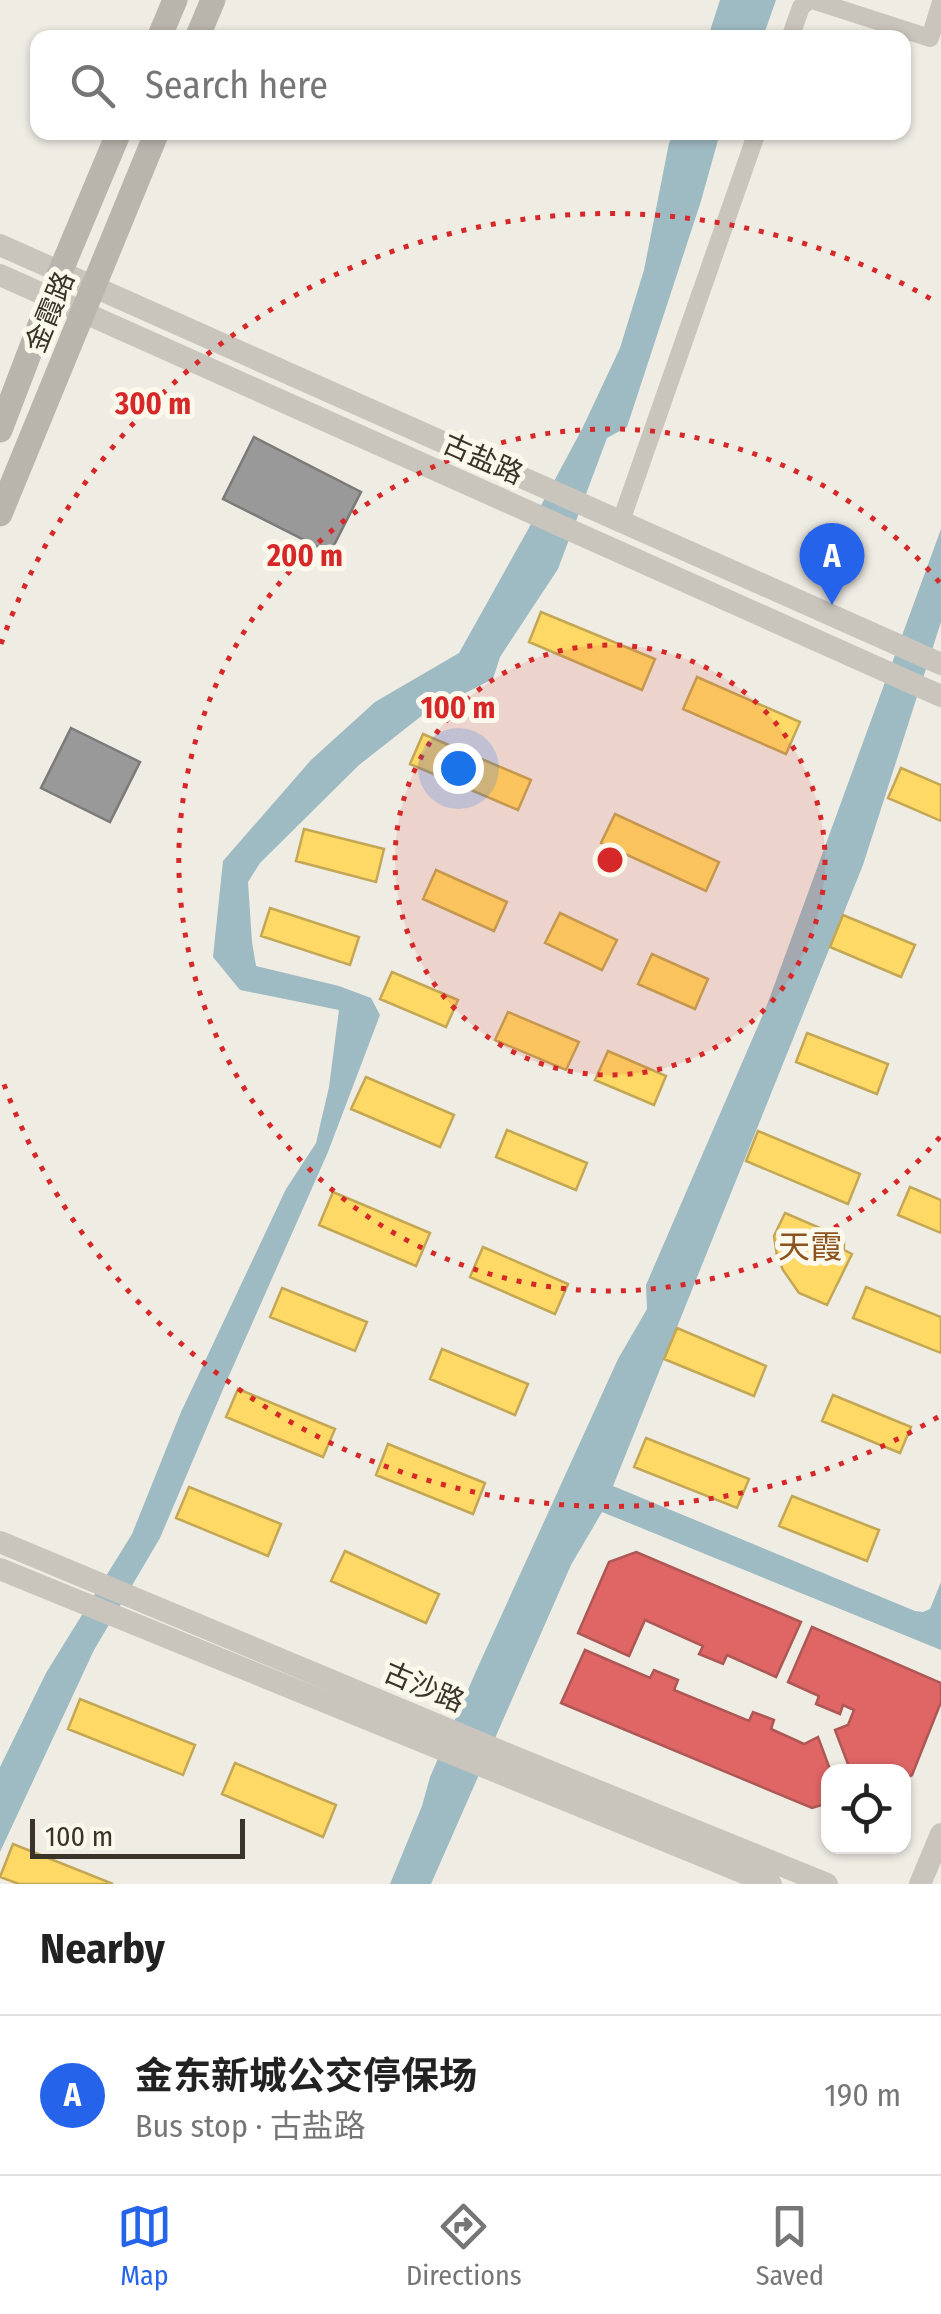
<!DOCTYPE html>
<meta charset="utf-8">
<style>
body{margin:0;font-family:"Fira Sans Condensed","Noto Sans SC",sans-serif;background:#f6f6f6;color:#222}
.controls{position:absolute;right:30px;bottom:30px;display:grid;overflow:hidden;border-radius:20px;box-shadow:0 2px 8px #0004}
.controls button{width:90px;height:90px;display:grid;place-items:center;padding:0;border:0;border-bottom:2px solid #e0e0e0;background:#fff;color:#222;font:50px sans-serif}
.scale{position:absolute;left:30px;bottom:25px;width:215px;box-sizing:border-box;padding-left:10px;border:5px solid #3a332a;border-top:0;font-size:28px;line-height:35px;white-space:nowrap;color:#3a332a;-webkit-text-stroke:8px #fbf8ec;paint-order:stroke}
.you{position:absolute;left:458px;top:768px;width:35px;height:35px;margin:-25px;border:8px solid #fff;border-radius:50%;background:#1a73e8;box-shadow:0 0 0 15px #1a73e833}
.badge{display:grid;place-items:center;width:65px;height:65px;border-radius:50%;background:#2563eb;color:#fff;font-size:32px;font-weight:700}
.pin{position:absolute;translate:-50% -82px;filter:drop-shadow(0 2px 5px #0008)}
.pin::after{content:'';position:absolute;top:52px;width:35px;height:30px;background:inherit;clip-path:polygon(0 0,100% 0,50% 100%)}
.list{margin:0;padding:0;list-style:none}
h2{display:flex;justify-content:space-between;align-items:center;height:130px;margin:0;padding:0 40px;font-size:42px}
h2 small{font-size:32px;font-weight:400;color:#767676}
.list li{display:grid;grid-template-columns:65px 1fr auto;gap:30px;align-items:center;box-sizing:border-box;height:160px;padding:0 40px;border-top:2px solid #e0e0e0}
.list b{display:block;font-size:38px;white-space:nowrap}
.list p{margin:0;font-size:32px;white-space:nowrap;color:#767676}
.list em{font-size:32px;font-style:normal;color:#767676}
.icon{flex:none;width:55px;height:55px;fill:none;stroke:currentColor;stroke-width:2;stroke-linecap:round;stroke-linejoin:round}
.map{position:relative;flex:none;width:941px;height:1884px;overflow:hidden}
.search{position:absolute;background:#fff;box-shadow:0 2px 8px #0004;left:30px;right:30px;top:30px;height:110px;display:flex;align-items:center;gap:25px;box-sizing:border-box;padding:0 35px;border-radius:20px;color:#767676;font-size:38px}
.sheet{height:290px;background:#fff}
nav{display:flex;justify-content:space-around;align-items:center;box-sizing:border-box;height:140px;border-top:2px solid #e0e0e0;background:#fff;font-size:28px;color:#767676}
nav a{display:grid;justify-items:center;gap:5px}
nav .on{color:#2563eb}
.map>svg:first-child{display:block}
</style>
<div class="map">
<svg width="941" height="1884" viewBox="0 0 941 1884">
<rect width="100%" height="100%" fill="#efece4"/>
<path fill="#9ebac2" d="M 720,0 L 776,0 L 763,37 L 708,37 Z
M 674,133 L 720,133 L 701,201 L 627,427 L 607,438 L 558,569 L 500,657 L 493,679 L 424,714 L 359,765 L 260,863 L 248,882 L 252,942 L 256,966 L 339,986 L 371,998 L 380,1015 L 328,1152 L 224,1387 L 160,1538 L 94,1650 L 0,1852 L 0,1767 L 46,1673 L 132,1534 L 181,1412 L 286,1189 L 316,1143 L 329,1087 L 339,1010 L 240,990 L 213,957 L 223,861 L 311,760 L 375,702 L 459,653 L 530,526 L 582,429 L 620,348 L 644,270 L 669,143 Z
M 941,529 L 941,622 L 863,865 L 613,1486 L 915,1611 L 923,1612 L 930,1609 L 941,1582 L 941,1650 L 602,1512 L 571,1565 L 431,1884 L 390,1884 L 422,1806 L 430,1777 L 477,1669 L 618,1359 L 647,1309 L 646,1285 L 767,1005 Z"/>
<path fill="#ffd966" stroke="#c4a754" stroke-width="2.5" d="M 541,612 L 655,659 L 642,690 L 529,642 Z
M 697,677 L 800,722 L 786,754 L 683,709 Z
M 423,734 L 531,780 L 518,810 L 410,764 Z
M 901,768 L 941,785 L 941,821 L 888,798 Z
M 615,814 L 719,862 L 706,891 L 601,843 Z
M 304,829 L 384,849 L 376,882 L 296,861 Z
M 436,870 L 507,902 L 494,931 L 423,899 Z
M 270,908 L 359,937 L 350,965 L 261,936 Z
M 560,913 L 617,940 L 602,970 L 545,943 Z
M 843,915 L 915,945 L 901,977 L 830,947 Z
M 652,954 L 708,979 L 695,1009 L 638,984 Z
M 392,972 L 458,1000 L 446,1027 L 380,999 Z
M 508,1012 L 579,1042 L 566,1070 L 495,1040 Z
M 807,1033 L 888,1064 L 877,1094 L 796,1062 Z
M 608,1051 L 666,1076 L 654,1105 L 595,1080 Z
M 366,1077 L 454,1115 L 440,1147 L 351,1109 Z
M 507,1130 L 587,1163 L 576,1190 L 496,1157 Z
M 758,1131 L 860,1174 L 848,1204 L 746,1161 Z
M 910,1187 L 941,1200 L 941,1233 L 898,1215 Z
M 333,1192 L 430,1233 L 416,1266 L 319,1225 Z
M 785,1213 L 822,1229 L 832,1229 L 841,1234 L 844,1241 L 844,1250 L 852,1254 L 827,1305 L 799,1293 L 783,1270 L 777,1256 L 774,1236 Z
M 483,1247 L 568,1284 L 555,1314 L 470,1277 Z
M 866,1287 L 941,1317 L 941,1353 L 853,1318 Z
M 282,1288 L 367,1322 L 355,1351 L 270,1317 Z
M 677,1328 L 766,1366 L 754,1396 L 664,1359 Z
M 442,1349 L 528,1384 L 515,1415 L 430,1379 Z
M 238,1389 L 335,1429 L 323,1457 L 226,1417 Z
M 833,1395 L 911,1427 L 900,1453 L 822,1421 Z
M 646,1438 L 749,1479 L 737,1508 L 634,1467 Z
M 388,1444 L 485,1483 L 473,1514 L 376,1475 Z
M 189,1487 L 281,1524 L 268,1556 L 176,1518 Z
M 792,1496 L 879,1530 L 867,1561 L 779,1526 Z
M 345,1551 L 439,1594 L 426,1623 L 331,1581 Z
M 80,1699 L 195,1745 L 183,1775 L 68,1729 Z
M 235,1763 L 336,1805 L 323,1837 L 222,1794 Z
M 13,1844 L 113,1884 L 19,1884 L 0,1877 Z"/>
<path fill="#e06666" stroke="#ae5754" stroke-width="2.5" d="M 636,1552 L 801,1622 L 776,1677 L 727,1655 L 723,1664 L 699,1654 L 703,1646 L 645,1620 L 629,1656 L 578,1633 L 609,1562 Z
M 812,1627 L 941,1683 L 941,1702 L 912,1775 L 904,1779 L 904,1772 L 851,1772 L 835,1730 L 848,1725 L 854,1710 L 843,1705 L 840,1714 L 816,1704 L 819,1696 L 788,1682 Z
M 585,1650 L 650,1678 L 654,1670 L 678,1680 L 674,1690 L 749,1721 L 753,1712 L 774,1720 L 771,1729 L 804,1744 L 818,1737 L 831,1772 L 828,1772 L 828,1803 L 812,1808 L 561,1703 Z"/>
<path fill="#999" stroke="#7c7a78" stroke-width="2.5" d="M 254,437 L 361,492 L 330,553 L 223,499 Z
M 71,728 L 140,762 L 110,822 L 41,788 Z"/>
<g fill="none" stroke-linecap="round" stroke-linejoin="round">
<path stroke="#c9c5bc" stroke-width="18" d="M 812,0 L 930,38 L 941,2
M 790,38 L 801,7 L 809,0
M 621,521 L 757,132"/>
<path stroke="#c9c5bc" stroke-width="22" d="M 0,245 L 941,664
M 0,275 L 941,696
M 0,1542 L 507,1754 L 827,1884
M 0,1569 L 771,1884
M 920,1884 L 941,1834"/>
<path stroke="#b9b5ad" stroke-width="25" d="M 159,38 L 175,0
M 197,38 L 213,0
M 0,430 L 61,270 L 119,132
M 0,514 L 157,132"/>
</g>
<circle cx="610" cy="860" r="215" fill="#d62828" fill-opacity=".12"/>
<g fill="none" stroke="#d62828" stroke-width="5" stroke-dasharray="5 10">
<circle cx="610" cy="860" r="215"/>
<path d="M940 1137A431 431 0 1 1 940 583"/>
<path d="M938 1417A646 646 0 0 1 1 1076M1 644A646 646 0 0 1 938 303"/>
</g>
<g text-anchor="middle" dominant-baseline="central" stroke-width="10" stroke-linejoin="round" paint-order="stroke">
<g font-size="28" fill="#3a332a" stroke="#fbf8ec">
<text transform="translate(50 312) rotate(-68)">金霞路</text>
<text transform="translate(483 459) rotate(24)">古盐路</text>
<text transform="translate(424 1687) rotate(23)">古沙路</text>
</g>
<g font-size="32" fill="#8d531f" stroke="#fbf8ec">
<text x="810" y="1247">天霞</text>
</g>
</g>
<circle cx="610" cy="860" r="15" fill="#d62828" stroke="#fbf8ec" stroke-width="5"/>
<g font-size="30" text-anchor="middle" font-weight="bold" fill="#d62828" stroke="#fbf8ec" stroke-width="10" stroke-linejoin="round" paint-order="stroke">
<text x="153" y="414">300 m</text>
<text x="305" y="566">200 m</text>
<text x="458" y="718">100 m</text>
</g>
</svg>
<div class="controls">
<button><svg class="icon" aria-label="locate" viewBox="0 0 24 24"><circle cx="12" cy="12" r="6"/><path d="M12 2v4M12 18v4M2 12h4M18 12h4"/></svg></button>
</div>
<div class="scale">100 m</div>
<div class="you"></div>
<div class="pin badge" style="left:832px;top:605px">A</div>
<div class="search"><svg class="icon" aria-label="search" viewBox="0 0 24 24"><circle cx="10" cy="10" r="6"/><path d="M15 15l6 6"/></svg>Search here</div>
</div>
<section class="sheet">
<h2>Nearby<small></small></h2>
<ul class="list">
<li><span class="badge">A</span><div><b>金东新城公交停保场</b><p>Bus stop · 古盐路</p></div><em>190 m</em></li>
</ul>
</section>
<nav>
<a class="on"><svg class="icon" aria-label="map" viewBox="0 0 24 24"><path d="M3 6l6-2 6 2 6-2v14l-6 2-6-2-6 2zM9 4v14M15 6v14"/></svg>Map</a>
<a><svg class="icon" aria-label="directions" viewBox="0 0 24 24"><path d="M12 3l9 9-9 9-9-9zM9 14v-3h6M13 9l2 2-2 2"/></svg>Directions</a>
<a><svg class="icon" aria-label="saved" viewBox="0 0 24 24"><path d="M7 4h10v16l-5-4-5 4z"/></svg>Saved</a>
</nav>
